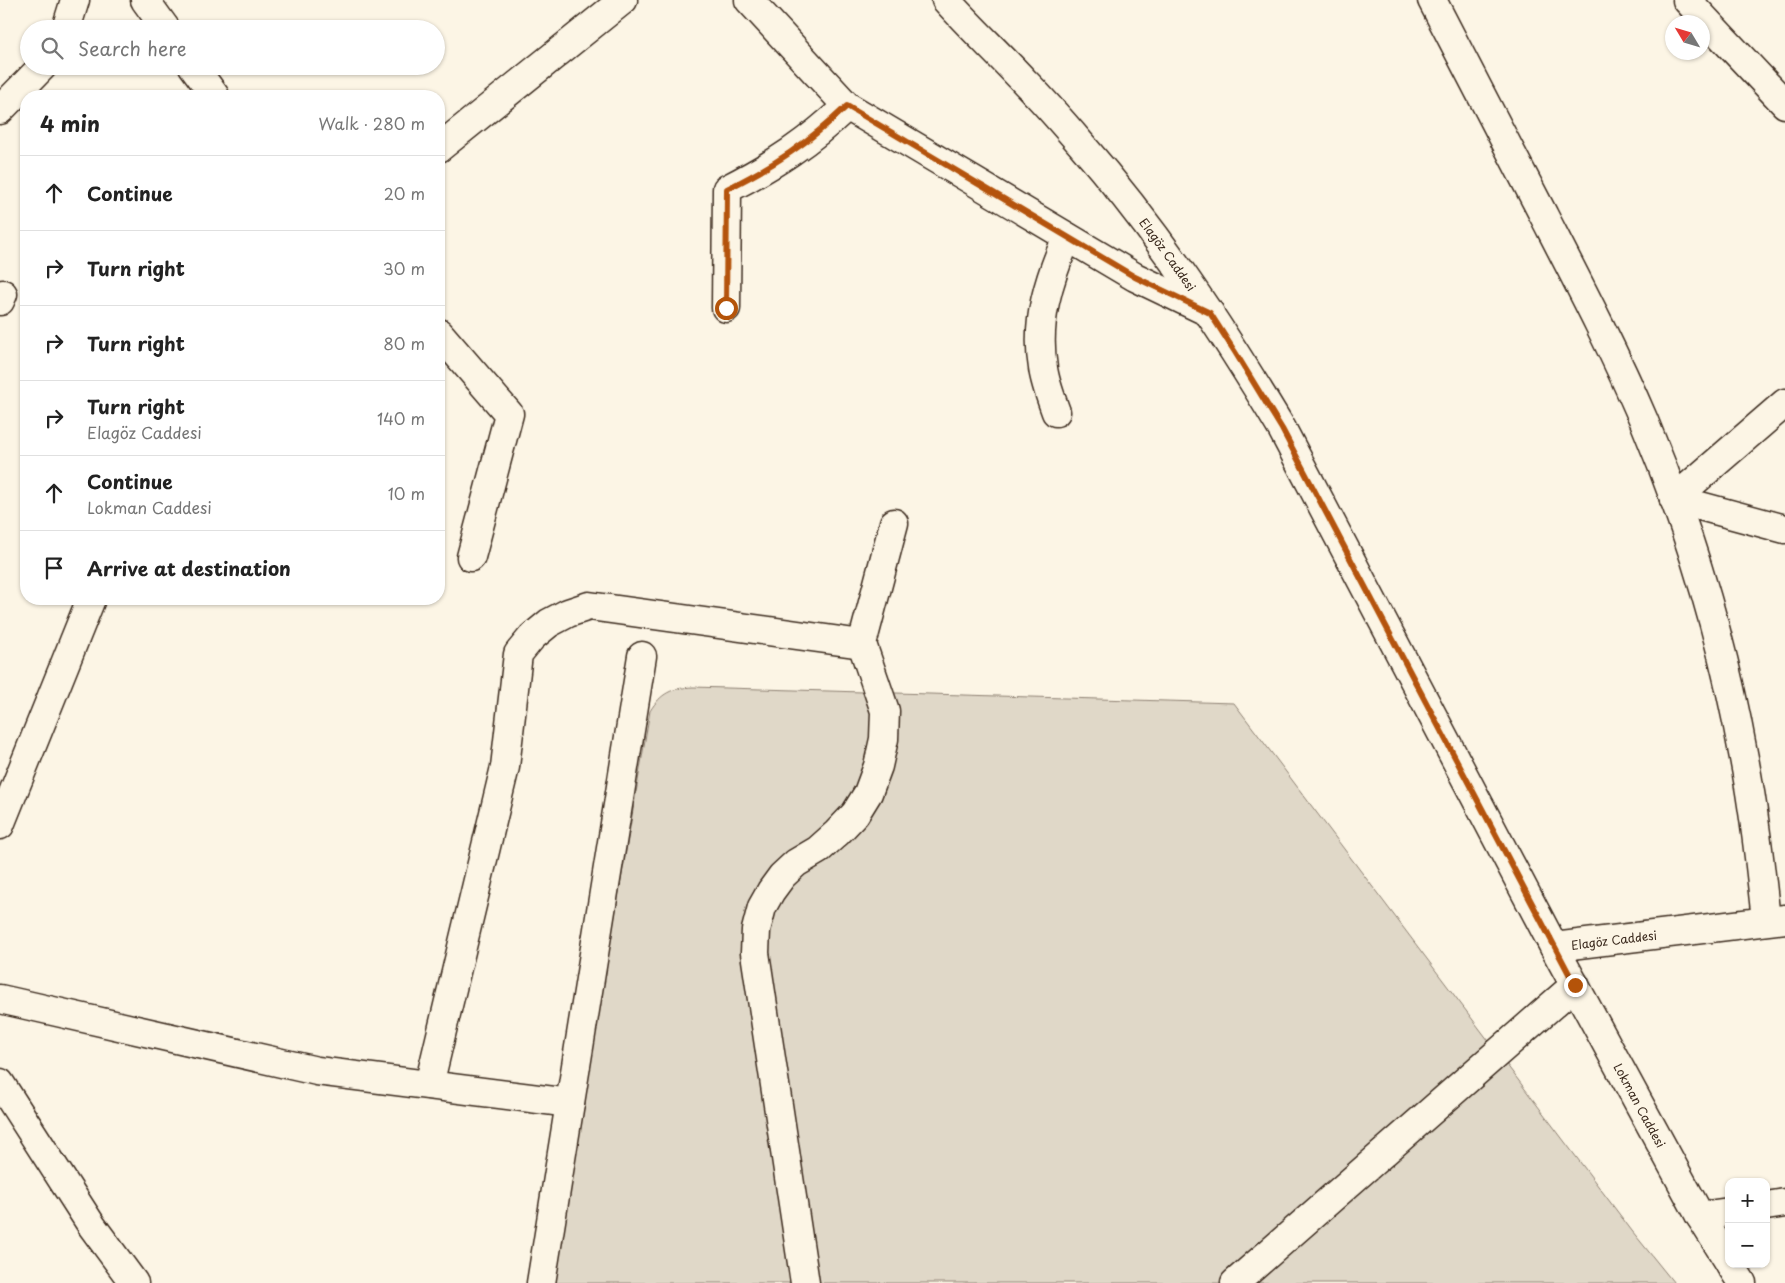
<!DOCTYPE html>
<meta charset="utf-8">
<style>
body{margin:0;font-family:"Playpen Sans",sans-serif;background:#f6f6f6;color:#222}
.controls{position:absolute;right:15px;bottom:15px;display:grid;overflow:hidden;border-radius:10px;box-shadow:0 1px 4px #0004}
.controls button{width:45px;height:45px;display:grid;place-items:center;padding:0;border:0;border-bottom:1px solid #e0e0e0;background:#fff;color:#222;font:25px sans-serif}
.compass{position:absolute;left:1665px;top:15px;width:45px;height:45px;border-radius:50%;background:#fff;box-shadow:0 1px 4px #0004;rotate:308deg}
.stop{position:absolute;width:15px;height:15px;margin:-11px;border:4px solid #b45309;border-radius:50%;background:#fff}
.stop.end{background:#b45309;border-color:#fff;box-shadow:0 1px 5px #0008}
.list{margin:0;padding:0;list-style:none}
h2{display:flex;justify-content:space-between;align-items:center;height:65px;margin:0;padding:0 20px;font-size:21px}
h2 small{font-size:16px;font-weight:400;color:#767676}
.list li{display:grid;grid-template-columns:32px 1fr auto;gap:15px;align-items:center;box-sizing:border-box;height:75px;padding:0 20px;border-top:1px solid #e0e0e0}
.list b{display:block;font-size:19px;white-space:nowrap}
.list p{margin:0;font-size:16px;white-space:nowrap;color:#767676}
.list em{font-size:16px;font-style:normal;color:#767676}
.icon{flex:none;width:28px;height:28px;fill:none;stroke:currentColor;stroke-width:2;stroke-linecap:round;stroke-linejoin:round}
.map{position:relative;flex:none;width:1785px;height:1283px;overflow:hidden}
.search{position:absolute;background:#fff;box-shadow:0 1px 4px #0004;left:20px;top:20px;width:425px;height:55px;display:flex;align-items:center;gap:12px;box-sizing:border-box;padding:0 18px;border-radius:28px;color:#767676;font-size:19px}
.panel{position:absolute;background:#fff;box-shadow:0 1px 4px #0004;left:20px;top:90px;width:425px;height:515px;border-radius:20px}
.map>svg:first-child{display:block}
</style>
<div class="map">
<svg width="1785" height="1283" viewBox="0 0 1785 1283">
<rect width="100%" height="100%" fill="#fcf5e5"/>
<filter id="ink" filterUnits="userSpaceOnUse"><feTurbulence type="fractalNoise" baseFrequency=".02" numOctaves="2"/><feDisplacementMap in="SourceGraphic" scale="10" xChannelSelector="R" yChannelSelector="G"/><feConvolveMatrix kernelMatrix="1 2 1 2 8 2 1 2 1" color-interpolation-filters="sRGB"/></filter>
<g filter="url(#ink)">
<path fill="#e0d8c8" stroke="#8e8173" d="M 693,687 L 1234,703 L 1632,1231 L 1674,1283 L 552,1283 L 650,711 C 661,693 672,688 693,687 Z"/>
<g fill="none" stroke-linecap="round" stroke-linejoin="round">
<g stroke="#3b2a1e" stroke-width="31">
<g id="street">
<path d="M 145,0 L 166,29"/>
<path d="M 749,0 L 847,106 L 1135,277 L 1210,313"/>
<path d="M 1432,0 C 1470,72 1507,144 1544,216 C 1579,284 1614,351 1644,421 C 1688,526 1723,641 1743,753 C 1754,808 1760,864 1766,920"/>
<path d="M 1687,0 L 1785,104"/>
<path d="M 66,29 L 75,0"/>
<path d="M 193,66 L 215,96"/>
<path d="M 0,110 L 43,66"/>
<path d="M 439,148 L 623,0"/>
<path d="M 0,301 L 3,294"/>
<path d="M 726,308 L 727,189 C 774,165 809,142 847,106"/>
<path d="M 439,333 L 509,414 L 471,557"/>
<path d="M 1056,412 C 1051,398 1045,383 1043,368 C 1035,321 1049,279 1067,237"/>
<path d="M 1674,499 L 1785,403"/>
<path d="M 1674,499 L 1785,529"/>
<path d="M 0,825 L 91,599"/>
<path id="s1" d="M 1554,947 L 1700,1216 L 1729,1262"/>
<path d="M 0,999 L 317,1071 L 570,1103"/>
<path d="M 0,1083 L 92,1226 L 134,1283"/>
<path d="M 429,1085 L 505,767 L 518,654 L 532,637 L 549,623 L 568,613 L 589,606 L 862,644"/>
<path d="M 1766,1206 L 1785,1203"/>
<path d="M 1700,1216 L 1729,1212"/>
<path d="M 1730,1264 L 1742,1283"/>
<path d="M 541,1283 L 642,656"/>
<path d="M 805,1283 L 755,953 L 756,930 L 762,907 L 771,891 L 782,876 L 796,863 L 818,850 L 837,833 L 855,814 L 868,793 L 878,766 L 884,739 L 885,711 L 862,644 L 894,523"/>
<path d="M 1235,1283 L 1575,985"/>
</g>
</g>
<g stroke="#3b2a1e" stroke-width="31">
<g id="secondary">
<path id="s2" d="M 946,0 C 971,28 999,54 1025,82 C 1045,102 1063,123 1081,144 C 1158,232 1222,329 1282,429 L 1554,947 L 1785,919"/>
</g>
</g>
<use href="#street" stroke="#fcf5e5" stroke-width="28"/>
<use href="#secondary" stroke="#fcf5e5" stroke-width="28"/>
</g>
</g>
<g fill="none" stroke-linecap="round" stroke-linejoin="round" filter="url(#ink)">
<path stroke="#b45309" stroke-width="6" d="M 726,308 L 727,189 C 775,165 808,143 847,106 L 1135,277 L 1210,313 L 1235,352 L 1282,429 L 1575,985"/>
</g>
<g text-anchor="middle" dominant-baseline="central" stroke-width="5" stroke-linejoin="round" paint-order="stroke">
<g font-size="12" fill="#3b2a1e" stroke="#fcf5e5">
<text stroke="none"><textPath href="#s2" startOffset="338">Elagöz Caddesi</textPath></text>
<text stroke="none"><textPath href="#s2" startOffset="1192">Elagöz Caddesi</textPath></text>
<text stroke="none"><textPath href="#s1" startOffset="180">Lokman Caddesi</textPath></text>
</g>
</g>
</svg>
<div class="controls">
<button>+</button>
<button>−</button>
</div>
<svg class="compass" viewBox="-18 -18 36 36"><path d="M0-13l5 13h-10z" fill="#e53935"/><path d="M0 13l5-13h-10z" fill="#767676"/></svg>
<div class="stop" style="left:726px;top:308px"></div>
<div class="stop end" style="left:1575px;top:985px"></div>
<div class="search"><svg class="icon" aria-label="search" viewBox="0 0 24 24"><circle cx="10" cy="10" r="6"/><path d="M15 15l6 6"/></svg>Search here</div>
<section class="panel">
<h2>4 min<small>Walk · 280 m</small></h2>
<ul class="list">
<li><svg class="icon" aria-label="ahead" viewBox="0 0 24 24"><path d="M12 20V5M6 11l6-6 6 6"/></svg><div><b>Continue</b></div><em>20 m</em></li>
<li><svg class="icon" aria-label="right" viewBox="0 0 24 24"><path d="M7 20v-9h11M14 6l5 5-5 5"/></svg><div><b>Turn right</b></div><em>30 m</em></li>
<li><svg class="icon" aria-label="right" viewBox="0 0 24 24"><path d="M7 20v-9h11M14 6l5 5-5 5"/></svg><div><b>Turn right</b></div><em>80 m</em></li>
<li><svg class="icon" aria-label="right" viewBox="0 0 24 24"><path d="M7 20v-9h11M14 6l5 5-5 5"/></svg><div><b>Turn right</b><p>Elagöz Caddesi</p></div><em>140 m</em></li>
<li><svg class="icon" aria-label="ahead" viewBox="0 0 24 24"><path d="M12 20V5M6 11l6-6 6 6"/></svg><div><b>Continue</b><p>Lokman Caddesi</p></div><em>10 m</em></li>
<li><svg class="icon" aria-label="arrive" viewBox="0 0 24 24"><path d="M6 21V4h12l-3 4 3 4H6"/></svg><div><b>Arrive at destination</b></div></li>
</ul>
</section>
</div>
